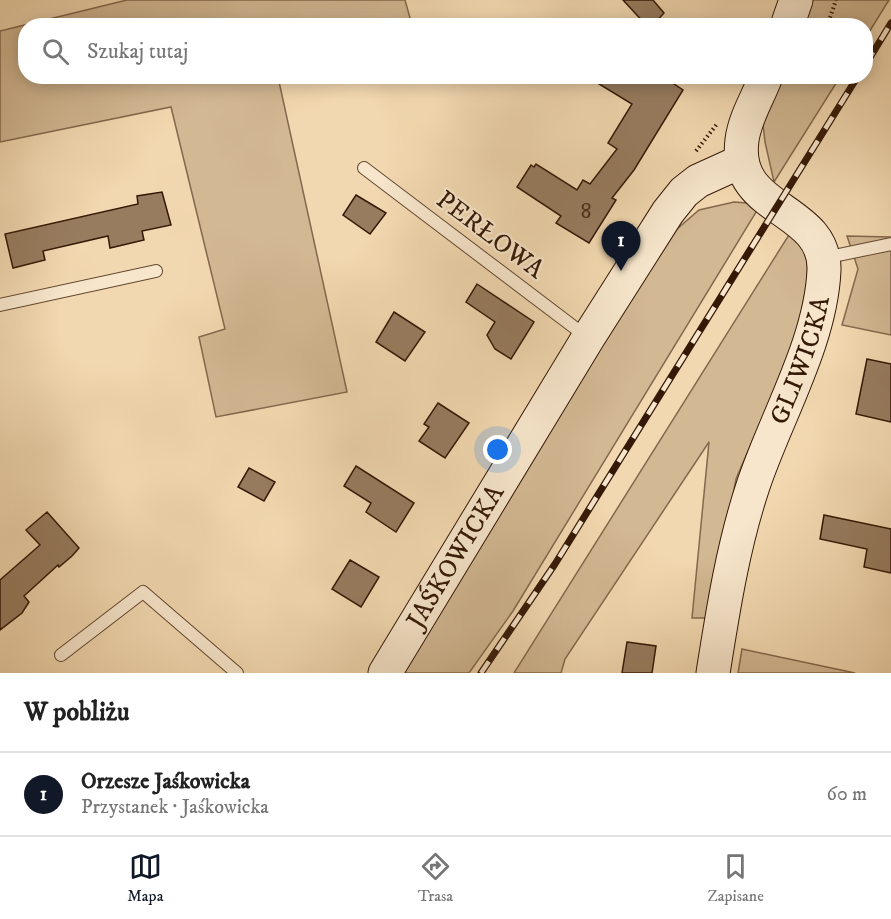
<!DOCTYPE html>
<html lang="pl">
<meta charset="utf-8">
<style>
body{margin:0;font-family:"IM FELL DW Pica",serif;background:#f2f2f2;color:#222}
.you{position:absolute;left:498px;top:450px;width:21px;height:21px;margin:-15px;border:4px solid #fff;border-radius:50%;background:#1a73e8;box-shadow:0 0 0 9px #1a73e833}
.badge{display:grid;place-items:center;width:39px;height:39px;border-radius:50%;background:#111827;color:#fff;font-size:20px;font-weight:700}
.pin{position:absolute;translate:-50% -50px;filter:drop-shadow(0 2px 3px #0008)}
.pin::after{content:'';position:absolute;top:32px;width:21px;height:18px;background:inherit;clip-path:polygon(0 0,100% 0,50% 100%)}
.list{margin:0;padding:0;list-style:none}
h2{display:flex;justify-content:space-between;align-items:center;height:78px;margin:0;padding:0 24px;font-size:26px}
h2 small{font-size:20px;font-weight:400;color:#767676}
.list li{display:grid;grid-template-columns:39px 1fr auto;gap:18px;align-items:center;box-sizing:border-box;height:84px;padding:0 24px;border-top:2px solid #e0e0e0}
.list b{display:block;font-size:22px;white-space:nowrap}
.list p{margin:0;font-size:20px;white-space:nowrap;color:#767676}
.list em{font-size:20px;font-style:normal;color:#767676}
.icon{flex:none;width:33px;height:33px;fill:none;stroke:currentColor;stroke-width:2;stroke-linecap:round;stroke-linejoin:round}
.map{position:relative;flex:none;width:891px;height:673px;overflow:hidden}
.search{position:absolute;background:#fff;box-shadow:0 3px 15px #0003;left:18px;right:18px;top:18px;height:66px;display:flex;align-items:center;gap:15px;box-sizing:border-box;padding:0 21px;border-radius:24px;color:#767676;font-size:22px}
.sheet{height:162px;background:#fff}
nav{display:flex;justify-content:space-around;align-items:center;box-sizing:border-box;height:84px;border-top:2px solid #e0e0e0;background:#fff;font-size:16px;color:#767676}
nav a{display:grid;justify-items:center;gap:3px}
nav .on{color:#111827}
.map>svg:first-child{display:block}
</style>
<div class="map">
<svg width="891" height="673" viewBox="0 0 891 673">
<rect width="100%" height="100%" fill="#f2d8b0"/>
<filter id="stains"><feTurbulence type="fractalNoise" baseFrequency=".00333" numOctaves="4"/><feColorMatrix values="0 0 0 0 .2 0 0 0 0 .09 0 0 0 0 .02 0 0 0 .5 -.17"/></filter>
<radialGradient id="worn" r=".72"><stop offset=".6" stop-color="#630" stop-opacity="0"/><stop offset="1" stop-color="#630" stop-opacity=".3"/></radialGradient>
<path fill="#d2b893" stroke="#84684d" stroke-width="1.5" d="M 127,0 L 405,0 L 412,25 L 26,26 L 26,76 L 278,77 L 347,392 L 216,417 L 199,337 L 225,329 L 171,107 L 0,142 L 0,31 Z
M 811,0 L 889,0 L 866,37 L 866,26 L 801,26 Z
M 781,77 L 840,77 L 774,182 L 765,142 L 763,124 Z
M 734,202 L 761,204 L 513,611 L 469,673 L 396,673 L 661,243 L 699,210 Z
M 792,230 L 808,249 L 807,283 L 796,339 L 736,479 L 709,618 L 692,618 L 709,442 L 565,659 L 561,673 L 514,673 Z
M 847,236 L 891,237 L 891,335 L 842,325 L 858,269 Z
M 742,649 L 855,673 L 738,673 Z"/>
<path fill="#977c5f" stroke="#351907" stroke-width="1.5" d="M 623,0 L 653,0 L 664,13 L 652,26 L 647,26 Z
M 586,76 L 662,76 L 683,90 L 634,170 L 612,198 L 616,200 L 589,243 L 556,223 L 561,216 L 517,187 L 531,165 L 534,167 L 536,164 L 577,190 L 583,180 L 590,184 L 617,149 L 608,143 L 632,104 Z
M 162,192 L 171,225 L 142,231 L 144,240 L 110,248 L 108,236 L 43,251 L 45,260 L 13,268 L 5,234 L 138,204 L 137,196 Z
M 356,195 L 386,213 L 370,234 L 343,215 Z
M 477,284 L 534,322 L 511,359 L 495,349 L 487,335 L 495,322 L 466,302 Z
M 394,312 L 425,332 L 405,361 L 376,342 Z
M 867,359 L 891,364 L 891,422 L 856,414 Z
M 438,403 L 469,423 L 445,458 L 419,441 L 429,427 L 424,424 Z
M 356,466 L 414,503 L 396,532 L 366,512 L 371,503 L 344,486 Z
M 249,468 L 275,482 L 264,501 L 238,487 Z
M 47,512 L 79,548 L 72,556 L 59,567 L 58,565 L 24,596 L 29,602 L 22,613 L 0,630 L 0,580 L 40,545 L 26,530 Z
M 824,515 L 891,529 L 891,573 L 864,567 L 867,549 L 820,539 Z
M 350,560 L 379,577 L 361,607 L 332,589 Z
M 627,642 L 656,646 L 652,673 L 622,673 Z"/>
<g fill="none" stroke-linecap="round" stroke-linejoin="round">
<g stroke="#644931" stroke-width="14">
<path id="lane" d="M 364,168 L 587,337
M 824,258 L 891,244
M 0,305 L 156,271
M 61,655 L 143,592 L 237,673"/>
</g>
<g stroke="#351907" stroke-width="35">
<g id="secondary">
<path d="M 787,26 L 796,0"/>
<path id="s1" d="M 385,673 L 588,338 L 668,212 L 684,192 L 698,181 L 742,161"/>
<path id="s2" d="M 713,673 C 723,610 733,546 753,486 C 776,417 821,342 824,270 C 826,206 732,213 742,140 C 745,117 758,98 766,76"/>
</g>
</g>
<path stroke="#351907" stroke-width="4" stroke-dasharray="1.5 3" stroke-linecap="butt" d="M 827,26 L 836,0
M 696,151 L 717,124"/>
<use href="#lane" stroke="#f7e6cc" stroke-width="12"/>
<use href="#secondary" stroke="#f7e6cc" stroke-width="33"/>
<g stroke="#351907" stroke-width="7">
<path id="rail" d="M 866,64 L 891,23
M 481,673 L 555,564 L 858,76"/>
</g>
<use href="#rail" stroke="#f7e6cc" stroke-width="4.5" stroke-dasharray="14" stroke-linecap="butt"/>
</g>
<g text-anchor="middle" dominant-baseline="central" stroke-width="4.5" stroke-linejoin="round" paint-order="stroke">
<g font-size="22" fill="#4e321d">
<text x="586" y="211">8</text>
</g>
<g font-size="26" fill="#351907" stroke="#f7e6cc">
<text transform="translate(490 235) rotate(37)">PERŁOWA</text>
<text stroke="none"><textPath href="#s2" startOffset="326">GLIWICKA</textPath></text>
<text stroke="none"><textPath href="#s1" startOffset="136">JAŚKOWICKA</textPath></text>
</g>
</g>
<rect width="100%" height="100%" filter="url(#stains)"/>
<rect width="100%" height="100%" fill="url(#worn)"/>
</svg>
<div class="you"></div>
<div class="pin badge" style="left:621px;top:271px">1</div>
<div class="search"><svg class="icon" aria-label="search" viewBox="0 0 24 24"><circle cx="10" cy="10" r="6"/><path d="M15 15l6 6"/></svg>Szukaj tutaj</div>
</div>
<section class="sheet">
<h2>W pobliżu<small></small></h2>
<ul class="list">
<li><span class="badge">1</span><div><b>Orzesze Jaśkowicka</b><p>Przystanek · Jaśkowicka</p></div><em>60 m</em></li>
</ul>
</section>
<nav>
<a class="on"><svg class="icon" aria-label="map" viewBox="0 0 24 24"><path d="M3 6l6-2 6 2 6-2v14l-6 2-6-2-6 2zM9 4v14M15 6v14"/></svg>Mapa</a>
<a><svg class="icon" aria-label="directions" viewBox="0 0 24 24"><path d="M12 3l9 9-9 9-9-9zM9 14v-3h6M13 9l2 2-2 2"/></svg>Trasa</a>
<a><svg class="icon" aria-label="saved" viewBox="0 0 24 24"><path d="M7 4h10v16l-5-4-5 4z"/></svg>Zapisane</a>
</nav>
